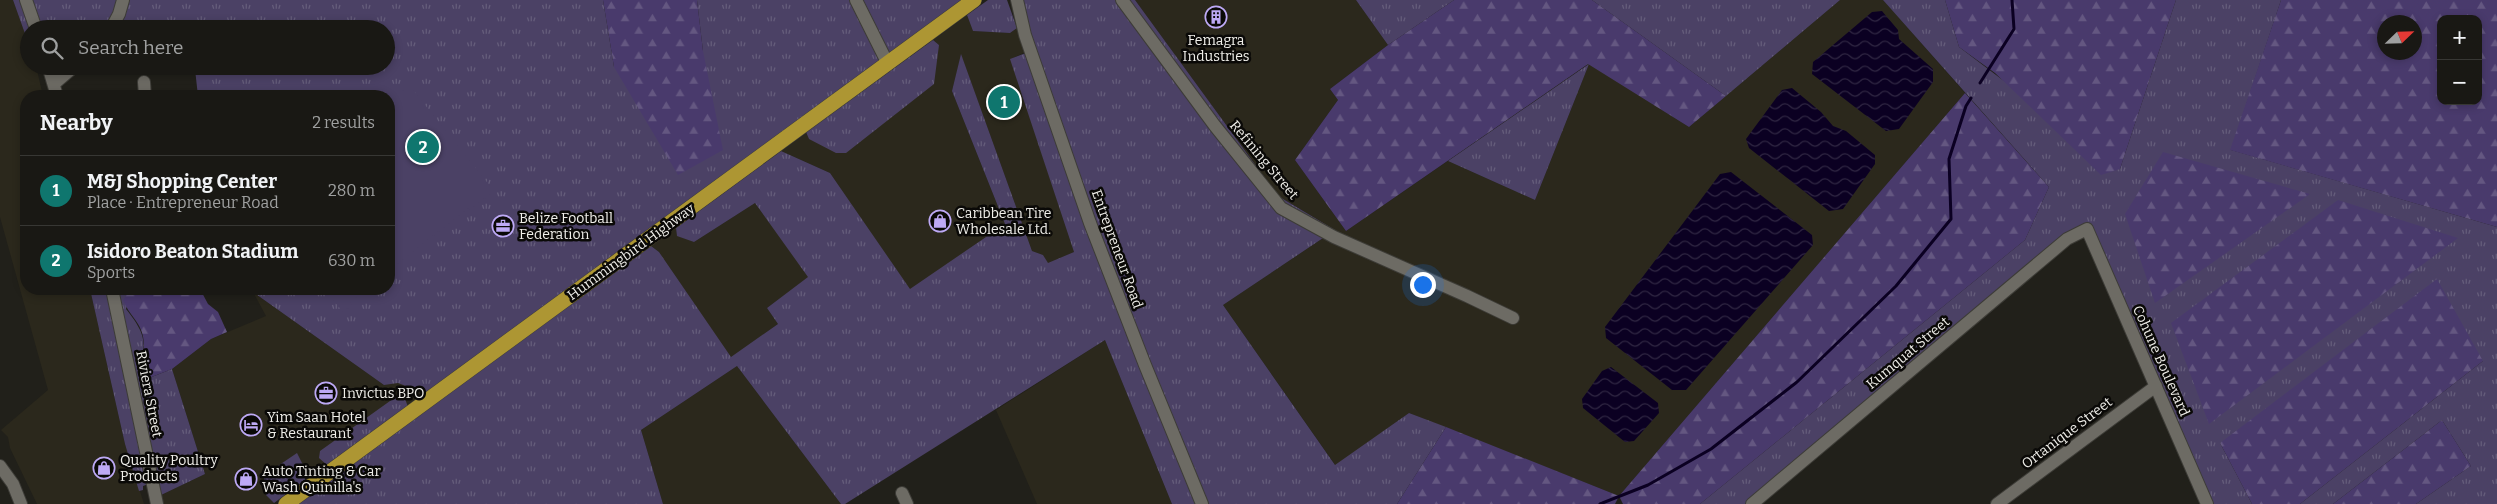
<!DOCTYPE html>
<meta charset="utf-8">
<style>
body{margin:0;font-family:Bitter,serif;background:#262522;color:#f1f3f6}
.controls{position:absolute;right:15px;top:15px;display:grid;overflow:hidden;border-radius:10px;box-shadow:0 2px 8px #0003}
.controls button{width:45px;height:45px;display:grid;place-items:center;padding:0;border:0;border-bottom:1px solid #373734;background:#191814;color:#f1f3f6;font:25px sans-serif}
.compass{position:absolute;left:2377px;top:15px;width:45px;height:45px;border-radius:50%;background:#191814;box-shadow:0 2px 8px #0003;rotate:67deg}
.you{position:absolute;left:1422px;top:284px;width:18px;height:18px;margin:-12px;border:4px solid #fff;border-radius:50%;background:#1a73e8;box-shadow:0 0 0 8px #1a73e833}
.badge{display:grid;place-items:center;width:32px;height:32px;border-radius:50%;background:#0f766e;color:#fff;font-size:16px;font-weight:700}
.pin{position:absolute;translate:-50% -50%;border:2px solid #fff;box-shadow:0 1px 5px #0006}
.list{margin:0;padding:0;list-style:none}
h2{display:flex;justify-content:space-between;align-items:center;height:65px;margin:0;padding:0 20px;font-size:21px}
h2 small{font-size:16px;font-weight:400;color:#9fa0a0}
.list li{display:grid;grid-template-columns:32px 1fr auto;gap:15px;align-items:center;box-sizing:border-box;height:70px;padding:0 20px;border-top:1px solid #373734}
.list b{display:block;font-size:19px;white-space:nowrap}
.list p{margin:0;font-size:16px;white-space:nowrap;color:#9fa0a0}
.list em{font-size:16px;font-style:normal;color:#9fa0a0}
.icon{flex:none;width:28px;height:28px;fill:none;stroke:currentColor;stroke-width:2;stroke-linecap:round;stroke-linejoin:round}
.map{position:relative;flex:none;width:2497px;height:504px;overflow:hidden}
.search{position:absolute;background:#191814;box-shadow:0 2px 8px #0003;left:20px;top:20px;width:375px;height:55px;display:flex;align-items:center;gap:12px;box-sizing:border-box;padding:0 18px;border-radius:28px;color:#9fa0a0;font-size:19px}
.panel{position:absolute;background:#191814;box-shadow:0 2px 8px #0003;left:20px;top:90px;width:375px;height:205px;border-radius:20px}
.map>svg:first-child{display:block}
</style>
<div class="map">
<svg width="2497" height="504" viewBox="0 0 2497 504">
<defs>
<pattern id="grass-tufts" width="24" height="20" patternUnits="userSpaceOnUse" patternTransform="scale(1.25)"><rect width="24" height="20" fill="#4b4165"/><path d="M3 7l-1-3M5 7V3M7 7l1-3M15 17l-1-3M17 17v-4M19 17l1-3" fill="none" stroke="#655d7b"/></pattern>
<pattern id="forest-firs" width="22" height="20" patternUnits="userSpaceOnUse" patternTransform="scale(1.25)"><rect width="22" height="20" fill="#493a6c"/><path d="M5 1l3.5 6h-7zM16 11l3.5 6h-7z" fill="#645781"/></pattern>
<pattern id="water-waves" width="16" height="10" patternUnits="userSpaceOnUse" patternTransform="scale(1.25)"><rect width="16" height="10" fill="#0b0022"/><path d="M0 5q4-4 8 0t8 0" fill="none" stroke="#2f2642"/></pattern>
</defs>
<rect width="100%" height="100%" fill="#21201a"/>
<path fill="#2b281c" d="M 0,0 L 13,0 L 29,45 L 29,66 L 36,66 L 43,96 L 26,96 L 26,289 L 90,289 L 125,444 L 144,504 L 37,504 L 10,448 L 8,437 L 1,430 L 48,390 L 0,217 Z
M 1135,0 L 1356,0 L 1388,45 L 1330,89 L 1338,100 L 1295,160 L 1346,231 L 1448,161 L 1535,200 L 1589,64 L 1689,127 L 1840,0 L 1883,0 L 1965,93 L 1619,496 L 1409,413 L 1336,466 L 1223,305 L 1335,230 L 1278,196 Z
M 967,15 L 973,31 L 1010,33 L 1017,28 L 1025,52 L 1011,59 L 1074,252 L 1048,264 L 1043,255 L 1032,251 L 961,55 L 952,91 L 1005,224 L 910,290 L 830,173 L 781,151 L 806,132 L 809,139 L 939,45 L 933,40 Z
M 755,203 L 809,277 L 767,308 L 778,324 L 731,358 L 659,252 L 651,246 L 676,228 L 677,235 L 694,242 Z
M 253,292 L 384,385 L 397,382 L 427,394 L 323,462 L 327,465 L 306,479 L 305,469 L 263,477 L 267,488 L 266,495 L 274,503 L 272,504 L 161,504 L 159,496 L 205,474 L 172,369 L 211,339 L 266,316 Z
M 1105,340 L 1172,504 L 1037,504 L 996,410 Z
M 737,366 L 841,504 L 663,504 L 641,430 Z"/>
<path fill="url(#grass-tufts)" d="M 13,0 L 603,0 L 614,67 L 703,51 L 697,0 L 963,0 L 427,394 L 398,383 L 384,385 L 253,292 L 252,289 L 389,289 L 389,96 L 198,96 L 195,69 L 132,66 L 386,66 L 386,29 L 29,29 L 29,45 Z
M 988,0 L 1007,0 L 1017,28 L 1010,33 L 973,31 L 967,15 Z
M 1021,0 L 1135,0 L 1278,196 L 1335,230 L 1223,305 L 1335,465 L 1409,413 L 1446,427 L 1397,504 L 1172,504 L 1105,340 L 845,504 L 841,504 L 737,366 L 641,430 L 663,504 L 297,504 L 651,246 L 659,252 L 731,357 L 778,324 L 767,308 L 808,277 L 755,203 L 694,242 L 677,236 L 676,228 L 781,151 L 830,173 L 910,289 L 1005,224 L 952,91 L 961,54 L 1032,251 L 1043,255 L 1048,263 L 1074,252 L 1010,59 L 1036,49 Z
M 1356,0 L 1454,0 L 1388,45 Z
M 1592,0 L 1840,0 L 1726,96 Z
M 1883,0 L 1945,0 L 1959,47 L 2120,169 L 2176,0 L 2281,0 L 2231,150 L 2497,227 L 2497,504 L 2416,504 L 2471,466 L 2442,420 L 2333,504 L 2300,504 L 2483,361 L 2220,443 L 2252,504 L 2208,504 L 2086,229 L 1753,504 L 1700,504 L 2025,240 L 2049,187 Z
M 933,40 L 939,45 L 934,84 L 846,153 L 836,153 L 809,139 L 806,132 Z
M 1589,64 L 1535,200 L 1448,161 Z
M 90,289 L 131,289 L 126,309 C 148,337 145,341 140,375 L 144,380 L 172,369 L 205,474 L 159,496 L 154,482 L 143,486 L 143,490 L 139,491 L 125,444 Z
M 397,396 L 404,396 L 408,407 L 327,465 L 319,458 L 320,451 Z
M 297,453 L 305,469 L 305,480 L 274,503 L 266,495 L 267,488 L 263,476 Z"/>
<path fill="url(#forest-firs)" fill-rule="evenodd" d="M 603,0 L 697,0 L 703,51 L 723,150 L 678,175 L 614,67 Z
M 1454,0 L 1592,0 L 1726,96 L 1689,127 L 1588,64 L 1346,231 L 1295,160 L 1338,100 L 1330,89 L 1388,45 Z
M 1945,0 L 2176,0 L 2120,169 L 2101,175 L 1995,73 L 1959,47 Z
M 2281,0 L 2497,0 L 2497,227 L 2230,150 ZM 2441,19 L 2478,19 L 2478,101 L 2441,101 ZM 2384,22 L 2414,22 L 2414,52 L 2384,52 Z
M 1965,93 L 2049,187 L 2025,240 L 1700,504 L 1623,504 L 1619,496 L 1615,504 L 1397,504 L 1446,427 L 1619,496 Z
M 2163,152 L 2310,194 L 2155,303 L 2125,214 Z
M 2338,200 L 2458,238 L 2209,424 L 2171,323 Z
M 2437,279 L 2483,361 L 2300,504 L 2252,504 L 2220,443 Z
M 131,289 L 200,289 L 208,304 L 218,312 L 227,332 L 211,339 L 172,369 L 144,380 L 140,374 C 143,357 148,340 138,324 C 133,316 127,310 123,300 Z
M 2442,420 L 2471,466 L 2416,504 L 2333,504 Z"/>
<path fill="#4b4165" d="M 409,85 L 494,191 L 470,210 L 468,208 L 389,271 L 389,102 Z
M 324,289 L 366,289 L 350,302 L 352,305 L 343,312 Z"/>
<path fill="url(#water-waves)" d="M 1882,11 L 1898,30 L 1899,39 L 1933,69 L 1933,82 L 1899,129 L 1886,131 L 1812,74 L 1813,62 L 1872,12 Z
M 1792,88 L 1821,112 L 1833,126 L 1846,131 L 1875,155 L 1875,164 L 1843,209 L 1829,211 L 1749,148 L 1746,139 L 1782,90 Z
M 1731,172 L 1812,235 L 1813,245 L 1686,390 L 1672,390 L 1606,338 L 1605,327 L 1720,174 Z
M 1611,367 L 1658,403 L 1659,413 L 1634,441 L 1625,442 L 1583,408 L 1582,399 L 1602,371 Z"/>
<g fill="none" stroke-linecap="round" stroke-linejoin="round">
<path stroke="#0b0022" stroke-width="3" d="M 1980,83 L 2014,29 L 2012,0
M 1600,504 L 1648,485 L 1711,449 L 1797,382 L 1896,286 L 1951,219 L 1949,159 L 1966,106 L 1971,98"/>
<g stroke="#3d3c37" stroke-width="14">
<path id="street" d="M 26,0 L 36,29
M 856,0 L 888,64
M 1017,0 L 1025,35 L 1090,223 L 1145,365 L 1202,504
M 1122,0 L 1215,126 L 1281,208 L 1334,237 L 1467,296 L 1513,318
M 111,29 L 119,14 L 123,0
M 48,66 L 57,96
M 144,82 L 145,96
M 54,84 L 75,66
M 112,289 L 157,504
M 0,466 L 13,484 L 21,504
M 902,493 L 907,504
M 1752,504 L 2067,239 L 2087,229 L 2207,504
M 1997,504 L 2156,386"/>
</g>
<g stroke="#3d3c37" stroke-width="16">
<path id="primary" d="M 286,504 L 974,0"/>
</g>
<use href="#street" stroke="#6d6b64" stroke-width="12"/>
<use href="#primary" stroke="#ad9633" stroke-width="15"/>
</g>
<defs>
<g id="building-ring" transform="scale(1.125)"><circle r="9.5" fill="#0a0907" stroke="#bda9f5" stroke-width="1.5"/><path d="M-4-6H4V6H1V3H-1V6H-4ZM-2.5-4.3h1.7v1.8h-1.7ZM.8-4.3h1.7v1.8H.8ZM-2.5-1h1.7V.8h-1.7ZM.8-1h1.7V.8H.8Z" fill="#bda9f5"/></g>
<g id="shop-ring" transform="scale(1.125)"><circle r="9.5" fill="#0a0907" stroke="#bda9f5" stroke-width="1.5"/><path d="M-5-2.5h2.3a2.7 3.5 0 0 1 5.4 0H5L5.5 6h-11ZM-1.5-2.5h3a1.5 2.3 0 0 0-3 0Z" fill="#bda9f5"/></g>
<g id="office-ring" transform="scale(1.125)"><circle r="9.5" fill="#0a0907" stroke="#bda9f5" stroke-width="1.5"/><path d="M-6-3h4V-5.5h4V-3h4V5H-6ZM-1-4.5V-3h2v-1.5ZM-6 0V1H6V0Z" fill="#bda9f5"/></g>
<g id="hotel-ring" transform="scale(1.125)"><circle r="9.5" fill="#0a0907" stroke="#bda9f5" stroke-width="1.5"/><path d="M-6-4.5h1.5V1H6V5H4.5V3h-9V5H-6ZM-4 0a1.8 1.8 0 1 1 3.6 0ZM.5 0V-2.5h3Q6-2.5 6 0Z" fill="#bda9f5"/></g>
</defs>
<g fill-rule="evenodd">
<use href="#building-ring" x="1216" y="17"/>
<use href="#shop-ring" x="940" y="221"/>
<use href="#office-ring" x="503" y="226"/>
<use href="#office-ring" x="326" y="393"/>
<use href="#hotel-ring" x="251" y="425"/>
<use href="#shop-ring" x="104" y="468"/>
<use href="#shop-ring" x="246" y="479"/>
</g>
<g text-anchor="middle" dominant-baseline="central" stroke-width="5" stroke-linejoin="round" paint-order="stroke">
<g font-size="14" fill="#f0efea" stroke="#0a0907" text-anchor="start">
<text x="1216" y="40" text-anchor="middle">Femagra<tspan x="1216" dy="16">Industries</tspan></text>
<text x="956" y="213">Caribbean Tire<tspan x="956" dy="16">Wholesale Ltd.</tspan></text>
<text x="519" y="218">Belize Football<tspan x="519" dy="16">Federation</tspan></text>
<text x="342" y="393">Invictus BPO</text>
<text x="267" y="417">Yim Saan Hotel<tspan x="267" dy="16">&amp; Restaurant</tspan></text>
<text x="120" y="460">Quality Poultry<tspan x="120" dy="16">Products</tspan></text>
<text x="262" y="471">Auto Tinting &amp; Car<tspan x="262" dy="16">Wash Quinilla's</tspan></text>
</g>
<g font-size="14" fill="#f0efea" stroke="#0a0907">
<text transform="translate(1264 160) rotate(50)">Refining Street</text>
<text transform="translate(1117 249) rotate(70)">Entrepreneur Road</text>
<text transform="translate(631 252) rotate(-36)">Hummingbird Highway</text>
<text transform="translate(1908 353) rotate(-40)">Kumquat Street</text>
<text transform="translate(2161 361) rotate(66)">Cohune Boulevard</text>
<text transform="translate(149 394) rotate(79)">Riviera Street</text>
<text transform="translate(2067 433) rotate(-37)">Ortanique Street</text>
</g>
</g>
</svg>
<div class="controls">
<button>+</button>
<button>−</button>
</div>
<svg class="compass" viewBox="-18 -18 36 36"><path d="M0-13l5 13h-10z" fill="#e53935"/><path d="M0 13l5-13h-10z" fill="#9fa0a0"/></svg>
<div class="you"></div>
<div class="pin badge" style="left:1004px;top:102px">1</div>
<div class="pin badge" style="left:423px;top:147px">2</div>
<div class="search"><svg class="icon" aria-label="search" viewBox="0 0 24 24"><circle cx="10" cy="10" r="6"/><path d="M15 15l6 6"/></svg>Search here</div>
<section class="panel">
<h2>Nearby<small>2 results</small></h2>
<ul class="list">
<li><span class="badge">1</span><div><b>M&amp;J Shopping Center</b><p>Place · Entrepreneur Road</p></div><em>280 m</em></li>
<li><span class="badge">2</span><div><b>Isidoro Beaton Stadium</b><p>Sports</p></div><em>630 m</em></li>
</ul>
</section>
</div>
